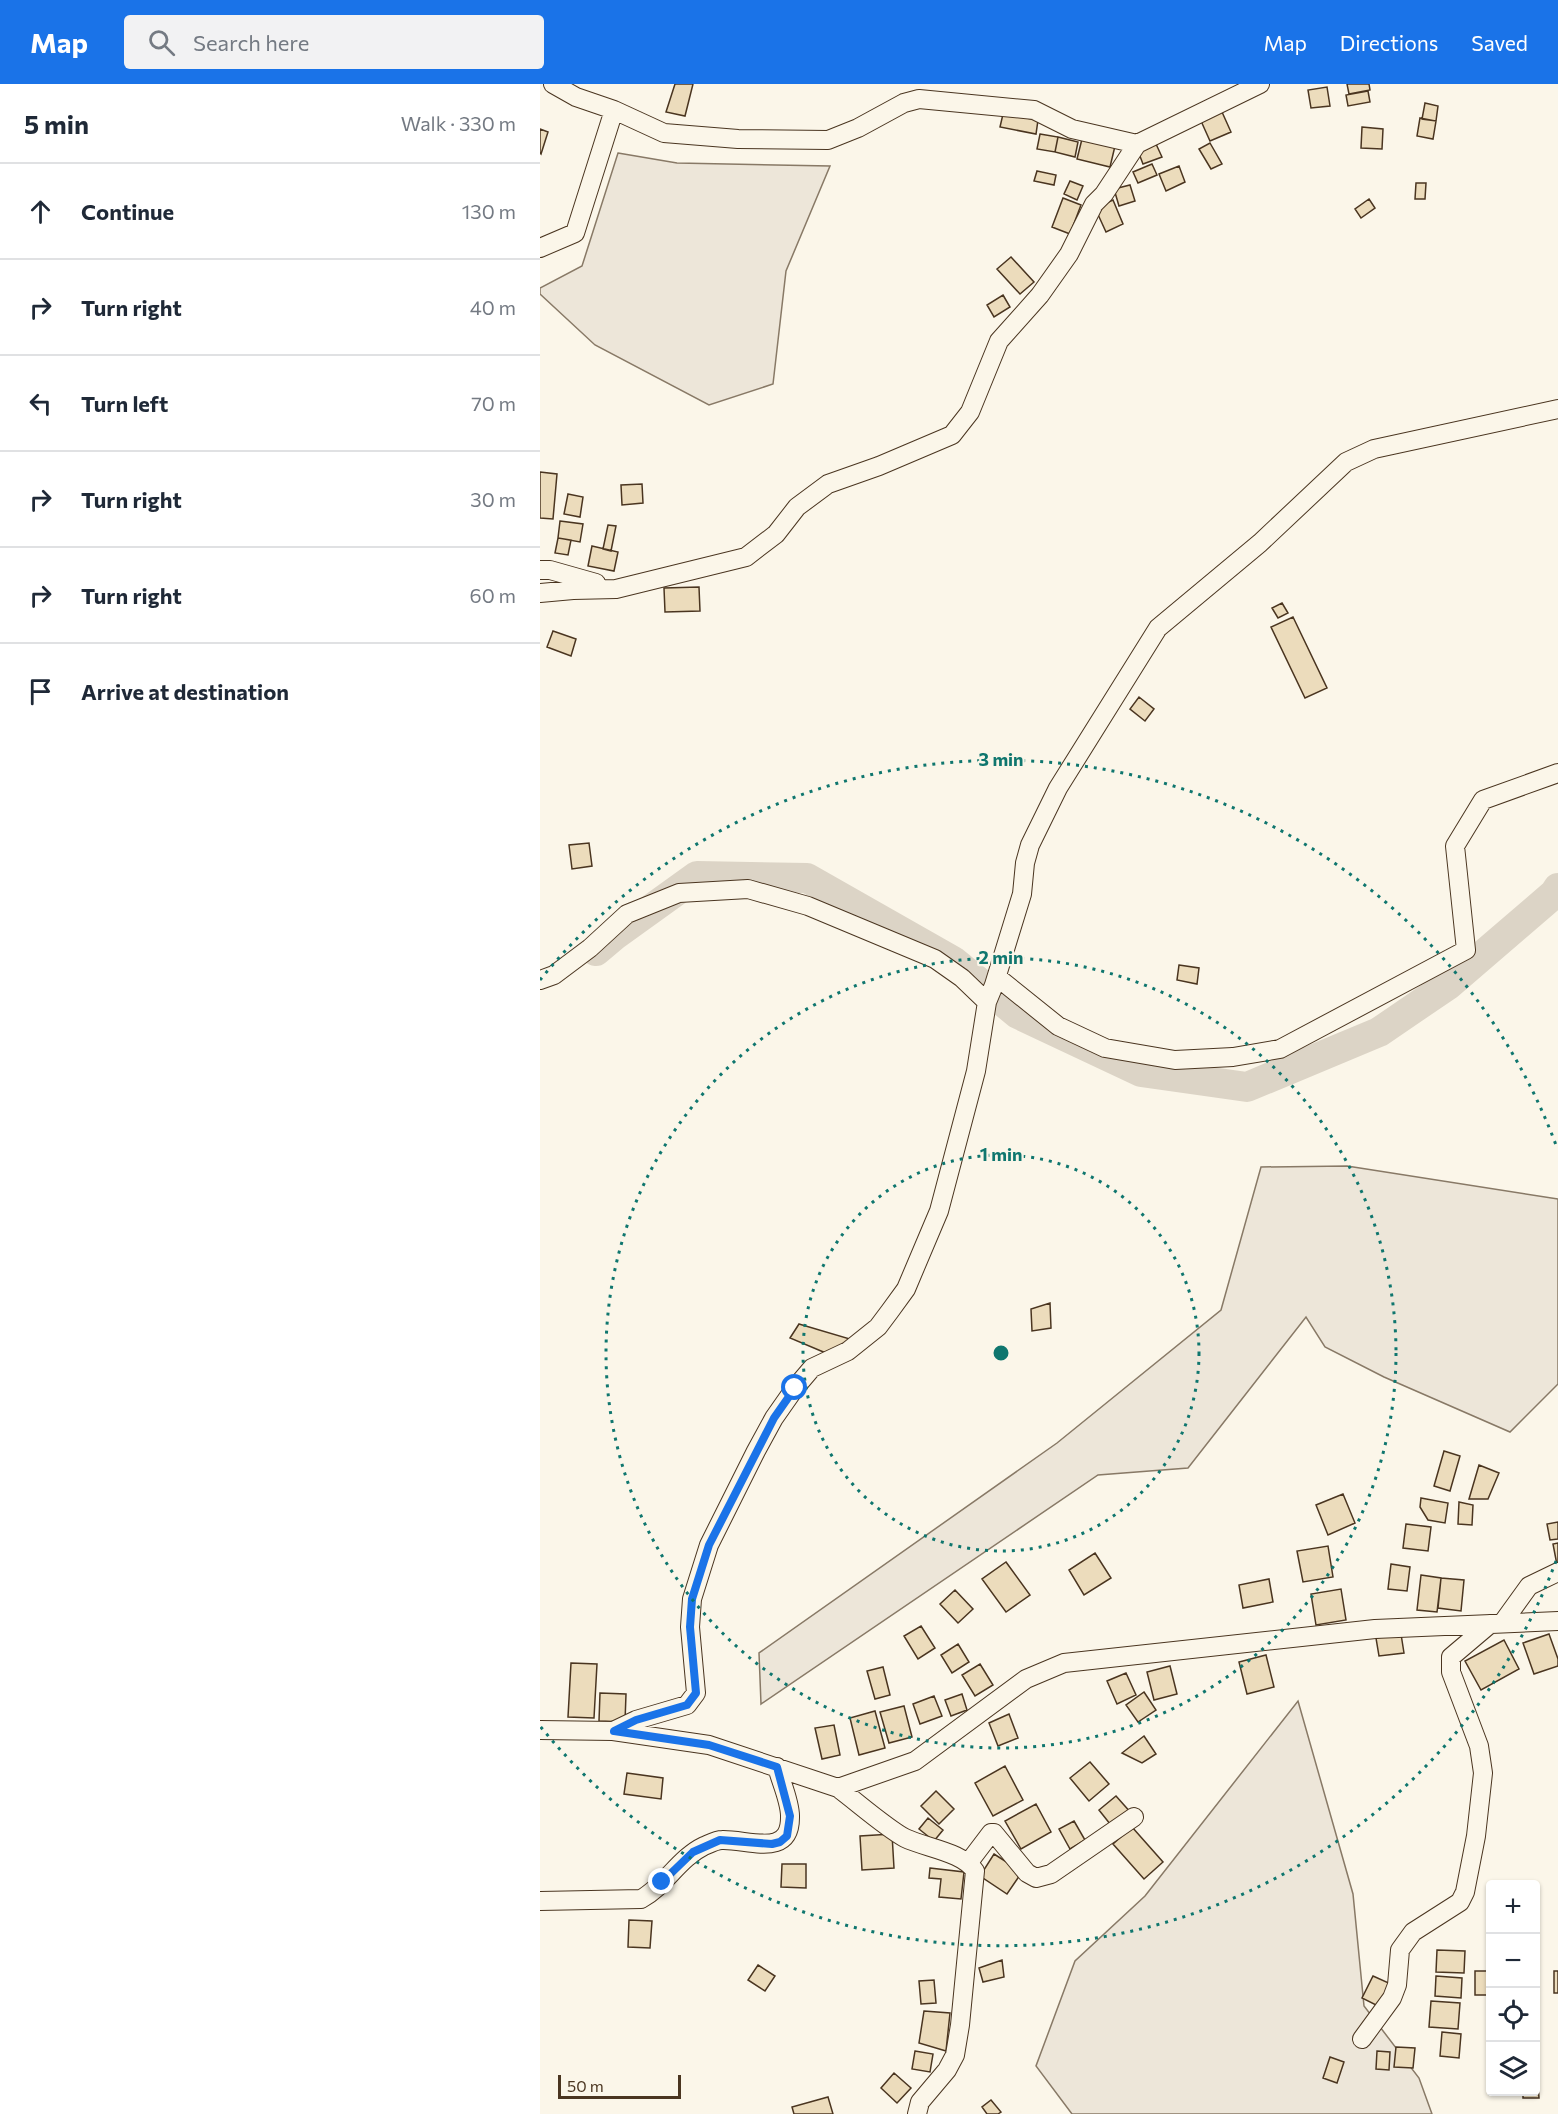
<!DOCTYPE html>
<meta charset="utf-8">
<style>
body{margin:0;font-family:Commissioner,sans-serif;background:#f2f2f3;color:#1f2937}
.controls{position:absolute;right:18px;bottom:18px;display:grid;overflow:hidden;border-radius:6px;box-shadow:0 2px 4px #0004}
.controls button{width:54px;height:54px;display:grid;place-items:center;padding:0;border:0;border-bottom:2px solid #e0e1e3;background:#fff;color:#1f2937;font:30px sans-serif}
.scale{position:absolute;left:18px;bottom:15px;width:123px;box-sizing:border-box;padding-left:6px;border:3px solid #4a3520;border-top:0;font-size:16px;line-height:21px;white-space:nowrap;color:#4a3520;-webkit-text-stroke:4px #fbf6e9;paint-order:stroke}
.stop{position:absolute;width:18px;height:18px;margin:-14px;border:4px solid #1a73e8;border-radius:50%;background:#fff}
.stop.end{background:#1a73e8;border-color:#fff;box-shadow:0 2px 6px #0008}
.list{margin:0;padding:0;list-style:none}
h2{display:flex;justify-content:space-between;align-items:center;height:78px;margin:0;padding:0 24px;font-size:26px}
h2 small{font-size:20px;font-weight:400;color:#747a83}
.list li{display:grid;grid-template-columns:39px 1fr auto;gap:18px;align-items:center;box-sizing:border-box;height:96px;padding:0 24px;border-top:2px solid #e0e1e3}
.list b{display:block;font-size:22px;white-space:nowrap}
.list em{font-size:20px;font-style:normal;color:#747a83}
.icon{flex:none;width:33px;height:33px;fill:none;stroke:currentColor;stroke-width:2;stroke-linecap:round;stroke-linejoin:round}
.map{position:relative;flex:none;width:1018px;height:2030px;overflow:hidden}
header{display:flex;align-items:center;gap:36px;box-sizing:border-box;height:84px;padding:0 30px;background:#1a73e8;color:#fff}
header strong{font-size:28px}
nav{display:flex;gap:33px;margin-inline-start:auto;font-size:21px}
.search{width:420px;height:54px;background:#f2f2f3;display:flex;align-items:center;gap:15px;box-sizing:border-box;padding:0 21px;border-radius:6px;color:#747a83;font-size:22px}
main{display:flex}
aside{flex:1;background:#fff}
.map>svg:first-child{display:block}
</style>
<header>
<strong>Map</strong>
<div class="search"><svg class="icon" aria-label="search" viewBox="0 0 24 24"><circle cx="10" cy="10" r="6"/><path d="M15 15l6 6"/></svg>Search here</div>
<nav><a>Map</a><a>Directions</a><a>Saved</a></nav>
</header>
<main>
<aside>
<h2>5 min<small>Walk · 330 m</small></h2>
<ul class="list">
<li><svg class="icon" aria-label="ahead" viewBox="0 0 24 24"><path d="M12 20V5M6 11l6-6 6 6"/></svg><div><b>Continue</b></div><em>130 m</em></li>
<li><svg class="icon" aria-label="right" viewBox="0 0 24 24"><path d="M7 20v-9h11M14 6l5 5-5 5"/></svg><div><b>Turn right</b></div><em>40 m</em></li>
<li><svg class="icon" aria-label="left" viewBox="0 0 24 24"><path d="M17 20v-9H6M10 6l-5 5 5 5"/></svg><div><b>Turn left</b></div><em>70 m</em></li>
<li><svg class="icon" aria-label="right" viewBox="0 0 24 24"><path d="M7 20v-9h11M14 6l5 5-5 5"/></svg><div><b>Turn right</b></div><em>30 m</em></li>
<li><svg class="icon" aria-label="right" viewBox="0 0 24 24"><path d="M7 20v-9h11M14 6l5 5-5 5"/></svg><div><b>Turn right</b></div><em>60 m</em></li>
<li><svg class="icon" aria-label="arrive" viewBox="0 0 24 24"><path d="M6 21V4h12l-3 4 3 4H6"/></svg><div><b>Arrive at destination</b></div></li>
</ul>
</aside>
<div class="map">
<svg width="1018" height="2030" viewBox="0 0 1018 2030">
<rect width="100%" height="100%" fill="#fbf6e9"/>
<path fill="#ede6d9" stroke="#887966" stroke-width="1.5" d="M 78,69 L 137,79 L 290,82 L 246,187 L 233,300 L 169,321 L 55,261 L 0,210 L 0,204 L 42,182 Z
M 807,1082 L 1018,1115 L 1018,1300 L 970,1348 L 844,1293 L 785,1263 L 766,1233 L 648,1384 L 558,1391 L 221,1620 L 219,1569 L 517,1359 L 681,1226 L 721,1083 Z
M 758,1617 L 813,1810 L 824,1922 L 879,1994 L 892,2030 L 532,2030 L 496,1982 L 535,1877 L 605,1812 Z"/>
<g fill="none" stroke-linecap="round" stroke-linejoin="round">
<path stroke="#dcd4c6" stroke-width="30" d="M 56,867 L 75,851 L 157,792 L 267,794 L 413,877 L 478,930 L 601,988 L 707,1003 L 839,948 L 908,901 L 1014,810 L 1018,804"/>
</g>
<path fill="#ecdcbc" stroke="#4a3520" stroke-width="1.5" d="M 135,0 L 153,0 L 145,32 L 126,28 Z
M 807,0 L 829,0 L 830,6 L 809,10 Z
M 787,3 L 790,22 L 771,24 L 768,6 Z
M 828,7 L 830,18 L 808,22 L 806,11 Z
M 885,19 L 898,22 L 896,37 L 882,35 Z
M 682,28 L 691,48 L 670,57 L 661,37 Z
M 463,30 L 498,36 L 496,50 L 460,43 Z
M 880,34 L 896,37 L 893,55 L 877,52 Z
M 822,43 L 843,45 L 842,65 L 821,64 Z
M 0,45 L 8,48 L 1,70 L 0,69 Z
M 500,50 L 518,53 L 515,68 L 497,65 Z
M 518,53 L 538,58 L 535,73 L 515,68 Z
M 542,55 L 575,62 L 570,83 L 537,75 Z
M 670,59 L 682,80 L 671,85 L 659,65 Z
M 616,60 L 622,73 L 603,80 L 598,67 Z
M 612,80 L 617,91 L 598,99 L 593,88 Z
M 639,82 L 645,98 L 626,107 L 619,90 Z
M 497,87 L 516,91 L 514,101 L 494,97 Z
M 530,97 L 543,102 L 537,116 L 524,110 Z
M 876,99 L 886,99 L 885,115 L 875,115 Z
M 590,101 L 595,117 L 579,122 L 574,105 Z
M 523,114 L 541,121 L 530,150 L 512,143 Z
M 829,115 L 835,124 L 821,134 L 815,125 Z
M 573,116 L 583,140 L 566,148 L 555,124 Z
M 471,173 L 494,198 L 480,210 L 457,185 Z
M 463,211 L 470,223 L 454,233 L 447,221 Z
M 0,388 L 17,390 L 13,435 L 0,434 Z
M 102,400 L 103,419 L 82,421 L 81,401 Z
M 28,410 L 43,413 L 40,433 L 24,430 Z
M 20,437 L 43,440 L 40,458 L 18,454 Z
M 68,441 L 76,442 L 71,467 L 63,465 Z
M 18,454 L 31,456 L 28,471 L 15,469 Z
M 52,462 L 78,468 L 74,487 L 48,482 Z
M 159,503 L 160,527 L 125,528 L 124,504 Z
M 742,519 L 748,529 L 738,534 L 732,524 Z
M 753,533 L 787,604 L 765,614 L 731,543 Z
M 13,547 L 36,555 L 31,572 L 7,563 Z
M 599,613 L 614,625 L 605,637 L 590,625 Z
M 49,759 L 52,782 L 32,785 L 29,761 Z
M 639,881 L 659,884 L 657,900 L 637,896 Z
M 510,1219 L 511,1244 L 492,1247 L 491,1225 Z
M 259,1240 L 310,1255 L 293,1272 L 250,1254 Z
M 904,1367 L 920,1372 L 910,1407 L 894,1402 Z
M 939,1381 L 959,1389 L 948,1415 L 929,1415 Z
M 803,1410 L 815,1439 L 788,1451 L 776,1421 Z
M 881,1414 L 908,1419 L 905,1439 L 888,1436 L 880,1423 Z
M 919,1418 L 933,1421 L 932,1441 L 918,1440 Z
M 1018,1438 L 1018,1455 L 1010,1456 L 1007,1440 Z
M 866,1440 L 891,1443 L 888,1467 L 863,1464 Z
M 1018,1459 L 1018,1481 L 1017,1481 L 1013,1460 Z
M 788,1462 L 793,1493 L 763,1498 L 757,1467 Z
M 555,1469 L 571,1494 L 544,1511 L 529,1486 Z
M 466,1478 L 490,1511 L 466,1528 L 442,1495 Z
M 851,1480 L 870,1483 L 867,1507 L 848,1505 Z
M 881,1491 L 901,1494 L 897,1528 L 877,1526 Z
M 901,1494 L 924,1496 L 921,1527 L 898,1524 Z
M 729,1495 L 733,1518 L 703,1524 L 699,1501 Z
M 801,1505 L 806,1536 L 776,1541 L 771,1510 Z
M 415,1506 L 433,1525 L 418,1539 L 400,1520 Z
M 381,1542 L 395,1564 L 378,1575 L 364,1552 Z
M 861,1550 L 864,1569 L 839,1572 L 836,1554 Z
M 1009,1550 L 1018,1575 L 1018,1582 L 994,1590 L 983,1559 Z
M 964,1556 L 979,1585 L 941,1606 L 925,1577 Z
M 418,1560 L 429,1578 L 412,1589 L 401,1571 Z
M 726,1571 L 734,1603 L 707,1610 L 699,1578 Z
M 31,1579 L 57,1580 L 54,1634 L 28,1633 Z
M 440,1580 L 453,1601 L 435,1612 L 422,1591 Z
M 630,1582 L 637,1610 L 614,1616 L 607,1588 Z
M 343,1583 L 350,1611 L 335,1615 L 327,1587 Z
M 586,1589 L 596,1611 L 577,1620 L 567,1597 Z
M 604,1608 L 616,1626 L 598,1638 L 586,1621 Z
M 60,1609 L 86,1610 L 85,1638 L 59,1637 Z
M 422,1610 L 427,1626 L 411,1632 L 405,1616 Z
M 394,1612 L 402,1632 L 380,1640 L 373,1620 Z
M 364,1622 L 372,1653 L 349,1659 L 340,1628 Z
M 335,1627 L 345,1664 L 319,1671 L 310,1634 Z
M 469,1630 L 478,1654 L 458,1662 L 449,1639 Z
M 294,1641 L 300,1671 L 282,1675 L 275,1644 Z
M 604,1652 L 616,1670 L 602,1679 L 582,1669 Z
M 550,1678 L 569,1700 L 549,1717 L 530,1694 Z
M 465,1682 L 483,1716 L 453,1732 L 435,1699 Z
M 87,1689 L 123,1694 L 121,1715 L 84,1710 Z
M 396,1707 L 414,1725 L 399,1740 L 381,1722 Z
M 576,1712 L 592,1730 L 574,1745 L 559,1726 Z
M 496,1720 L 511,1748 L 481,1765 L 465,1737 Z
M 388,1734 L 403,1746 L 394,1757 L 379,1745 Z
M 534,1737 L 545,1756 L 530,1765 L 519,1745 Z
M 592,1743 L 623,1778 L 604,1795 L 573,1760 Z
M 352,1750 L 354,1784 L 322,1786 L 320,1752 Z
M 454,1770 L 482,1788 L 467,1810 L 440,1792 Z
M 242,1780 L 266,1780 L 266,1804 L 241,1803 Z
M 390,1784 L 424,1788 L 421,1815 L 399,1813 L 401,1795 L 389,1794 Z
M 89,1836 L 112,1837 L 110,1864 L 88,1863 Z
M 897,1866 L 925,1867 L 924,1889 L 896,1888 Z
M 462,1876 L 464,1893 L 443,1898 L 439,1884 Z
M 218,1881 L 235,1892 L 225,1907 L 208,1896 Z
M 935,1887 L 951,1887 L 951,1911 L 935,1911 Z
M 1014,1887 L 1018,1887 L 1018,1909 L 1014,1909 Z
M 833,1892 L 851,1900 L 840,1923 L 822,1914 Z
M 896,1892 L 922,1894 L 921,1914 L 895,1912 Z
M 394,1896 L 396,1919 L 381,1920 L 379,1897 Z
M 891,1917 L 920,1919 L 918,1945 L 889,1943 Z
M 384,1927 L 410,1929 L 406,1967 L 379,1959 Z
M 902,1948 L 921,1950 L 919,1974 L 900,1972 Z
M 856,1963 L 875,1964 L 873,1984 L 854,1983 Z
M 375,1967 L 393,1970 L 390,1988 L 372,1985 Z
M 837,1967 L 850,1968 L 849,1986 L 836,1985 Z
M 790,1973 L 804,1978 L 797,1999 L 783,1994 Z
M 996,1987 L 997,1987 L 999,2014 L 983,2014 L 983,2008 L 996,2008 Z
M 354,1989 L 371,2004 L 357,2019 L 341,2004 Z
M 288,2013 L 293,2030 L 254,2030 L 252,2023 Z
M 451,2016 L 461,2028 L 458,2030 L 447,2030 L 442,2023 Z"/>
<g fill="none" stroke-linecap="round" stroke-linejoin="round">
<g stroke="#4a3520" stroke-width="20">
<path id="minor" d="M 13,0 L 36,13 L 74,26 L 124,49 L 198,55 L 288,56 L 318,44 L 364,19 L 379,15 L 494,26 L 532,45 L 597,60 L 720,0
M 0,164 L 35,149 L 74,26
M 0,486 L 10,486 L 56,499
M 0,509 L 33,506 L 76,505 L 206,473 L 236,450 L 257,423 L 288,400 L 339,382 L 412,351 L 430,328 L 459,257 L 500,211 L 529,170 L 554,120 L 564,110 L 597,60
M 457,893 L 518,942 L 565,964 L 635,976 L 693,973 L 740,965 L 926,866 L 915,762 L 943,716 L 1018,689
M 0,896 L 14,891 L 50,864 L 87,830 L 139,809 L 208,805 L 268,822 L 395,875 L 422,894 L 447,918
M 963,1538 L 989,1502 L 1018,1488
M 0,1646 L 73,1647 L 169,1661 L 298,1704 L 375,1677 L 486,1595 L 524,1579 L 835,1545 L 1018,1537
M 73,1647 L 96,1636 L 147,1621 L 156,1609 L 150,1543 L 152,1515 L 169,1461 L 216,1367 L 234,1334 L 255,1304 L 272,1284 L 308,1267 L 338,1243 L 350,1227 L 366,1205 L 399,1127 L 436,987 L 447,918 L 454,901 L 482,810 L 485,779 L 490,761 L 518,704 L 618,544 L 720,459 L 806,378 L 834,365 L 1018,325
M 298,1704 C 317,1718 345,1743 365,1754 C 386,1764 423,1768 435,1787 L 420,1941 L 415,1971 L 407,1986 L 380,2018 L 377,2030
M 429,1778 L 451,1749 L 454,1749 L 487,1789 L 496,1794 L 511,1790 L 594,1733
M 0,1817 L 101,1815 C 125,1802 139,1774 164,1762 C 169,1760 176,1756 182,1756 C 208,1755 251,1775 250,1732 C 250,1717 241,1698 237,1683
M 822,1955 L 852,1914 L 857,1901 L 860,1866 L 873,1848 L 920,1818 L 925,1808 L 936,1752 L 943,1689 L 939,1662 L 911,1588 L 911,1573 L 950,1540"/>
</g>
<use href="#minor" stroke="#fbf6e9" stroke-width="18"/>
</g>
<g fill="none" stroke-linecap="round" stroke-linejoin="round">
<path stroke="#1a73e8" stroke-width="8" d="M 122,1798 L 153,1768 L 180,1756 L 232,1760 L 240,1758 L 247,1752 L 250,1732 L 237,1683 L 169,1661 L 74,1647 L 96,1636 L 147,1621 L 156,1609 L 150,1543 L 152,1515 L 169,1461 L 234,1334 L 255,1304"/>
</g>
<g fill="none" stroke="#0f766e" stroke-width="3" stroke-dasharray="3 6">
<circle cx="461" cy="1269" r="198"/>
<circle cx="461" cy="1269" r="395"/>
<path d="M1016 1477A593 593 0 0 1 0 1642M0 896A593 593 0 0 1 1016 1061"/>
</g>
<circle cx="461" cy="1269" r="9" fill="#0f766e" stroke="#fbf6e9" stroke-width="3"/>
<g font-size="18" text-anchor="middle" font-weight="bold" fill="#0f766e" stroke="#fbf6e9" stroke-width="4.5" stroke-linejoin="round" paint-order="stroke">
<text x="461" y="682">3 min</text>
<text x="461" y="880">2 min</text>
<text x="461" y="1077">1 min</text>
</g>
</svg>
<div class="controls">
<button>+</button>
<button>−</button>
<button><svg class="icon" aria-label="locate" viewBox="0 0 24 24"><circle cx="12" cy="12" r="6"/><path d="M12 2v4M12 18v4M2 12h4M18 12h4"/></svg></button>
<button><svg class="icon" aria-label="layers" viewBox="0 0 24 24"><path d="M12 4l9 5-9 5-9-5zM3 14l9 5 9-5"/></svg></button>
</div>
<div class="scale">50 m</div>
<div class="stop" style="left:255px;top:1304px"></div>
<div class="stop end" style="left:122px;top:1798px"></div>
</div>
</main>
